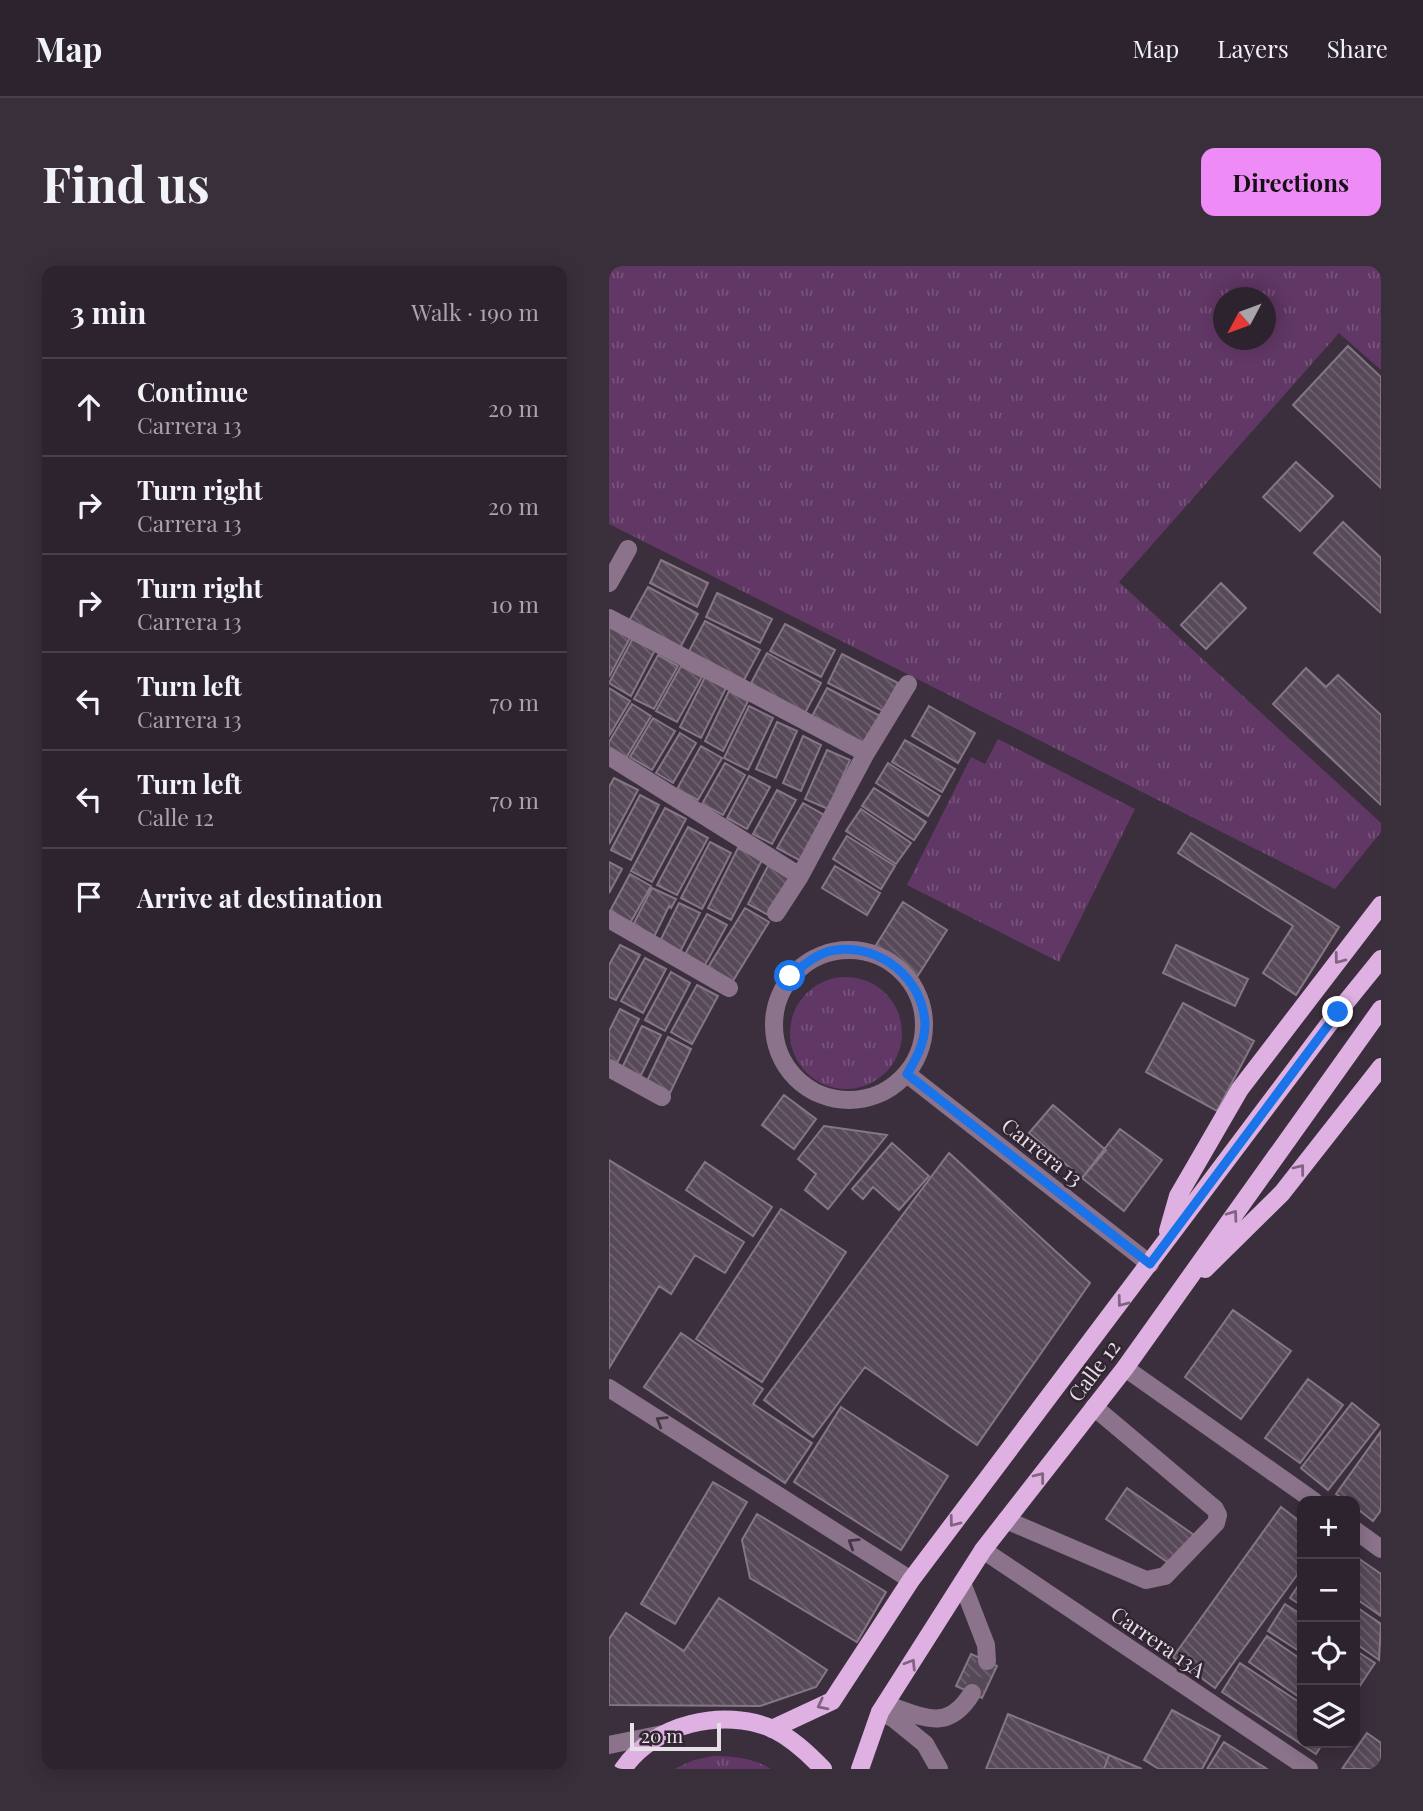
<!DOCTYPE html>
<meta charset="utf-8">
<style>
body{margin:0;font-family:"Playfair Display",serif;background:#392f3a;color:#f1f3f6}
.controls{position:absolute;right:21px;bottom:21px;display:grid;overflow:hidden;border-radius:14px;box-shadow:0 4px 18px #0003}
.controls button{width:63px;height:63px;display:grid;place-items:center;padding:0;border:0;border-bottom:2px solid #48404a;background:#2d232e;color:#f1f3f6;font:35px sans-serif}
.compass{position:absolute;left:604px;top:21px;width:63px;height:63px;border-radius:50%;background:#2d232e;box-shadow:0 4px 18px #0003;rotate:229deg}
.scale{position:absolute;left:21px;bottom:18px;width:91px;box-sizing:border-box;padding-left:7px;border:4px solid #e7dfe8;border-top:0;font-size:19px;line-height:24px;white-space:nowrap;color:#e7dfe8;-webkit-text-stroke:5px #322532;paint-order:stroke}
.stop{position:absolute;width:21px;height:21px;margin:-16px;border:5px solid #1a73e8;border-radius:50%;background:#fff}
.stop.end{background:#1a73e8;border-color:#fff;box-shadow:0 2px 7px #0008}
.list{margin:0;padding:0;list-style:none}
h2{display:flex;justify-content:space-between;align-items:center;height:91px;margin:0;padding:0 28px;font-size:30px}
h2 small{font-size:23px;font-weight:400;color:#a7a4aa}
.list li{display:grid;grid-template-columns:46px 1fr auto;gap:21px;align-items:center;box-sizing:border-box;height:98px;padding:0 28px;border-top:2px solid #48404a}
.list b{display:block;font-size:26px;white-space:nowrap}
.list p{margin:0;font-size:23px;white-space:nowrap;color:#a7a4aa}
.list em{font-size:23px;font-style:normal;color:#a7a4aa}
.icon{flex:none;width:38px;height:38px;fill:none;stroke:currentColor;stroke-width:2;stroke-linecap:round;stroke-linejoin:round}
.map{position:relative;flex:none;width:772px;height:1503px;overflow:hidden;border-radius:14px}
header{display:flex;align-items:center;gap:42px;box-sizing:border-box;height:98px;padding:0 35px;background:#2d232e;border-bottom:2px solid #48404a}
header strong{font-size:33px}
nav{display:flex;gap:38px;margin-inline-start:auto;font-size:24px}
.intro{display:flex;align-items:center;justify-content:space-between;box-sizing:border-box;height:168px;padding:0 42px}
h1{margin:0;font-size:49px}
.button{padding:18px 32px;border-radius:14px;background:#ef8bf7;color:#111;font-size:24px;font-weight:700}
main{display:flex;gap:42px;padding:0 42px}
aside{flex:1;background:#2d232e;border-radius:14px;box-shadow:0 4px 18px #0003}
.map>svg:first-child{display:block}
</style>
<header>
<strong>Map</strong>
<nav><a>Map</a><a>Layers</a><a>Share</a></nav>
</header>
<div class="intro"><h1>Find us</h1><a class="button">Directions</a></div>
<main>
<aside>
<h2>3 min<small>Walk · 190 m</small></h2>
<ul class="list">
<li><svg class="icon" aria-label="ahead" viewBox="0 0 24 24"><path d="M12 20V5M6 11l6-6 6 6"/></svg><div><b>Continue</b><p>Carrera 13</p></div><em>20 m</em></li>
<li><svg class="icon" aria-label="right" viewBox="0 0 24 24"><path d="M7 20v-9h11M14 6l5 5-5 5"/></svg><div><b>Turn right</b><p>Carrera 13</p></div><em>20 m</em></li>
<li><svg class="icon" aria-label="right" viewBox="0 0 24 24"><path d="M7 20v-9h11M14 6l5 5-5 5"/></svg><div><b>Turn right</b><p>Carrera 13</p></div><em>10 m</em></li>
<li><svg class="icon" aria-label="left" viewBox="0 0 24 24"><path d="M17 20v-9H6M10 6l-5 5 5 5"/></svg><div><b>Turn left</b><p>Carrera 13</p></div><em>70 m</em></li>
<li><svg class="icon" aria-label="left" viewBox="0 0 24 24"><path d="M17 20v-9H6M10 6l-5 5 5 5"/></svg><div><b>Turn left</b><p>Calle 12</p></div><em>70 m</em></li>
<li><svg class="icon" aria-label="arrive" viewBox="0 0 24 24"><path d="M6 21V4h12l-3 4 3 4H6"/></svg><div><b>Arrive at destination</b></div></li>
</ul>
</aside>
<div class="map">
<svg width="772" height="1503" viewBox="0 0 772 1503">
<defs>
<pattern id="grass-tufts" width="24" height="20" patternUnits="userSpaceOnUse" patternTransform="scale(1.75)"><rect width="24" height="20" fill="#613765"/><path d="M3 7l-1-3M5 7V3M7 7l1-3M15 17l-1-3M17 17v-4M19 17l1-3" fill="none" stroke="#78547b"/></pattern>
<pattern id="building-back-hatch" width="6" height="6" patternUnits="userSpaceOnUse" patternTransform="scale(1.75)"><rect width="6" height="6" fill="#574958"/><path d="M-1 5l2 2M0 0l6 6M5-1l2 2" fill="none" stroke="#6f6370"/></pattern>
</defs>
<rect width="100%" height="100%" fill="#3c2f3d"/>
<path fill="url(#grass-tufts)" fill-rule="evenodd" d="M 0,0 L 772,0 L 772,104 L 730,67 L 510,316 L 772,557 L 772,566 L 726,623 L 0,258 ZM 614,32 L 656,32 L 656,74 L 614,74 Z
M 389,473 L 526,543 L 450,696 L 298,619 L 362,491 L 376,498 Z
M181 767a56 56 0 1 1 112 0a56 56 0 1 1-112 0Z
M 104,1490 C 125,1490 144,1492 162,1503 L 65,1503 L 85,1494 Z"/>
<path fill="url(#building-back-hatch)" stroke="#857686" stroke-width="2" d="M 739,80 L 772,111 L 772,222 L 684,139 Z
M 687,196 L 724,230 L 691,265 L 654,231 Z
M 734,256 L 772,292 L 772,347 L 705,287 Z
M 52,294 L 99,317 L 88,341 L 41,317 Z
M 612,317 L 637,342 L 597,383 L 572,359 Z
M 39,321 L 89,348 L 71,382 L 20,355 Z
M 108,327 L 163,353 L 151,377 L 97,351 Z
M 96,355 L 151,384 L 134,416 L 79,387 Z
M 176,358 L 226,384 L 212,411 L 161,385 Z
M 0,359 L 22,370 L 0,411 Z
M 24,372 L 46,384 L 22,430 L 0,417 Z
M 158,387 L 212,417 L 195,449 L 141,419 Z
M 233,388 L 289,417 L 274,445 L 219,417 Z
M 49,389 L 69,400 L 45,443 L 25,433 Z
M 72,400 L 93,411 L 68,456 L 47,445 Z
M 697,402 L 717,421 L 729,409 L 772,449 L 772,539 L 664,438 Z
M 96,411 L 117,422 L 92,472 L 71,461 Z
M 0,422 L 21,435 L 0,470 Z
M 218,422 L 273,451 L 257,481 L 202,452 Z
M 120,425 L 139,435 L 114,485 L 96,475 Z
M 23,438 L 42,450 L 17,492 L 0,481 L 0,476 Z
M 140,440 L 164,452 L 139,504 L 115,492 Z
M 320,440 L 366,467 L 349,497 L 303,470 Z
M 44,452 L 66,465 L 43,504 L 21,491 Z
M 168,456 L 188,465 L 167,512 L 147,503 Z
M 71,467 L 87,477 L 64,517 L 47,507 Z
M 194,470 L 212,479 L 192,525 L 174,517 Z
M 296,474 L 346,503 L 333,526 L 283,496 Z
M 92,480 L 113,492 L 89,534 L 68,523 Z
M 218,484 L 241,494 L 219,543 L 196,533 Z
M 116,497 L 136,509 L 114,549 L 93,538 Z
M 279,497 L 331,530 L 319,550 L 267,517 Z
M 140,510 L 161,521 L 138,563 L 118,552 Z
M 5,512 L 29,524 L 0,578 L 0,521 Z
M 265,522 L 317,556 L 305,574 L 253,540 Z
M 168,524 L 187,534 L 163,578 L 144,568 Z
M 31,529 L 50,539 L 22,594 L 2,584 Z
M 194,537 L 217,550 L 192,595 L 168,582 Z
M 56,542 L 77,553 L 43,616 L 22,605 Z
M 252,543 L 302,577 L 287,598 L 237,565 Z
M 79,561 L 99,572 L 68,629 L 48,619 Z
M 582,567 L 730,661 L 687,729 L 654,707 L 684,660 L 569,587 Z
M 238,570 L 286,600 L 272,623 L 224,593 Z
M 101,576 L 122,587 L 93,643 L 72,632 Z
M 129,582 L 153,594 L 122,654 L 99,642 Z
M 0,596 L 13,603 L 0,627 Z
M 160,598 L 182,610 L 161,650 L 139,638 Z
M 226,600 L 271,627 L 258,649 L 213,622 Z
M 21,608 L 42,620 L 20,659 L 0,647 Z
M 43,622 L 67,633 L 62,642 L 60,640 L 45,671 L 23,661 Z
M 294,636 L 338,664 L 308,711 L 264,684 Z
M 70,637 L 91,647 L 70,688 L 50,677 Z
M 136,642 L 160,656 L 122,718 L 98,703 Z
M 98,648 L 118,659 L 95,701 L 75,690 Z
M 11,679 L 31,689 L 7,734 L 0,731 L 0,699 Z
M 567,679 L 639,713 L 626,740 L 554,707 Z
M 36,692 L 57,703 L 34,747 L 12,735 Z
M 62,706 L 81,717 L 56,765 L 36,754 Z
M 88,719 L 109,730 L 83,778 L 62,766 Z
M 574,737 L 645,775 L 608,845 L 537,806 Z
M 11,743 L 30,753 L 7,799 L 0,795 L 0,765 Z
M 33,760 L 52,769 L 31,811 L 13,802 Z
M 59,771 L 82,783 L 61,827 L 38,815 Z
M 175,829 L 207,853 L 185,883 L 153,859 Z
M 444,839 L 497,884 L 473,912 L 420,867 Z
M 215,860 L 278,869 L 219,943 L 196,924 L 207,908 L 189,893 Z
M 511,863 L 553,894 L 515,945 L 473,912 Z
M 283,877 L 320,910 L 290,944 L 264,921 L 254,933 L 243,923 Z
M 340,887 L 481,1017 L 368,1179 L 256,1101 L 204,1171 L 155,1134 Z
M 0,894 L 135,976 L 116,1007 L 86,989 L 62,1028 L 50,1020 L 0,1102 Z
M 96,896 L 163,941 L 144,970 L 77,924 Z
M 172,943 L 237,986 L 153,1116 L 87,1073 Z
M 624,1044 L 682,1085 L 632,1153 L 576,1111 Z
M 72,1067 L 154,1123 L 144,1138 L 203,1177 L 176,1217 L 35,1121 Z
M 699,1113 L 734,1139 L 691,1197 L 656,1172 Z
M 743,1137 L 770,1159 L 719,1224 L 692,1202 Z
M 232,1141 L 339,1210 L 292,1284 L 185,1216 Z
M 772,1165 L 772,1244 L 764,1255 L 746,1241 L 746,1235 L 738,1235 L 727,1228 Z
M 104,1216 L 138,1236 L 66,1358 L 32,1338 Z
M 518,1222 L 585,1269 L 564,1300 L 497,1253 Z
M 672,1241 L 693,1257 L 693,1302 L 606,1422 L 564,1391 Z
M 148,1248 L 277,1326 L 248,1376 L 141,1312 L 133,1274 Z
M 746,1290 L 772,1308 L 772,1350 L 746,1332 Z
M 693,1314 L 693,1340 L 681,1332 Z
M 110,1332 L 218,1404 L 207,1421 L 151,1440 L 0,1439 L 0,1373 L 17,1347 L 75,1385 Z
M 676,1338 L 693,1349 L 693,1387 L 659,1365 Z
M 746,1340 L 772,1358 L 770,1394 L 746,1377 Z
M 658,1370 L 693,1394 L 693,1433 L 640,1396 Z
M 746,1384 L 766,1397 L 748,1424 L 746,1422 Z
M 362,1388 L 388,1400 L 373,1432 L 347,1420 Z
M 631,1397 L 693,1438 L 693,1477 L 714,1477 L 707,1488 L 613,1426 Z
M 563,1444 L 611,1470 L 593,1503 L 550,1503 L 535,1494 Z
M 399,1448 L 500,1489 L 495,1503 L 377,1503 Z
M 758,1467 L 772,1477 L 772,1503 L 733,1503 Z
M 615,1476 L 658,1503 L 598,1503 Z
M 500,1489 L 533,1503 L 495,1503 Z"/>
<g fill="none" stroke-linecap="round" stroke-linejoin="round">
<path stroke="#564957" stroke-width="18" stroke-dasharray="18 9" stroke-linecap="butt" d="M 363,1427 L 378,1395"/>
<path stroke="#8a738b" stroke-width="18" d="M 0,317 L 19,283
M 0,352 L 257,487
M 0,490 L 191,610
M 167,647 L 191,610 L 257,487 L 299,418
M 0,653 L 120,722
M165 759a75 75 0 1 1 150 0a75 75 0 1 1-150 0Z
M 0,802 L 53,831
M 298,808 L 541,998
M 516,1102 L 705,1235
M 0,1122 L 302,1314
M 397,1254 L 537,1314 L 556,1310 L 607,1257 L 609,1249 L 606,1243 L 485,1141
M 746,1264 L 772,1283
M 374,1284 L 700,1503
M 353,1317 L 377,1379 L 378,1395
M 276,1438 C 313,1450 338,1468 363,1427
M 271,1446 L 284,1452 L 316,1478 L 330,1503
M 0,1479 L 54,1468"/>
<path stroke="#dfb1e2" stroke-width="18" d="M 559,965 L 569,930 L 631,823 L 772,639
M 596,1003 L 673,927 L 772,801
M 163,1463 L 223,1435 L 302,1314 L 729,746 L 772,693
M 14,1503 C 44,1458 115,1441 164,1463 C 184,1473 199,1487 214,1503
M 251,1503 L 271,1446 L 374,1284 L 516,1102 L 772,743"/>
</g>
<defs><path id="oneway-chevron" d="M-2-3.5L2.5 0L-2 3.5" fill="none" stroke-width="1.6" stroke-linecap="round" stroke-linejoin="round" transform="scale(1.75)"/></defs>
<g stroke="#806481">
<use href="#oneway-chevron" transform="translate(730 693) rotate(127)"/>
<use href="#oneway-chevron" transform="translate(691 903) rotate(-52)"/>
<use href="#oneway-chevron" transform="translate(624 949) rotate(-54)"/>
<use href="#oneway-chevron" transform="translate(513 1036) rotate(127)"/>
<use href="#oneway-chevron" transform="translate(431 1211) rotate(-52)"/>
<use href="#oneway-chevron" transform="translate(345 1256) rotate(127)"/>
<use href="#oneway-chevron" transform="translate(302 1398) rotate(-58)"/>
<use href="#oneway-chevron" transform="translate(213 1439) rotate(153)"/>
</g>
<g stroke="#443544">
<use href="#oneway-chevron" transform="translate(52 1155) rotate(-148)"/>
<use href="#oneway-chevron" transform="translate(244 1277) rotate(-148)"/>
</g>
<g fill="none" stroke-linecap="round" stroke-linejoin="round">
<path stroke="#1a73e8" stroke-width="9" d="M 181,710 C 195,699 209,686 227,684 C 272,678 314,713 316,758 C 316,777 307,793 298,808 L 541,998 L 729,746"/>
</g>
<g text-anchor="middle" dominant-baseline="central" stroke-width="5" stroke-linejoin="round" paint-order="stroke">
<g font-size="21" fill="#e7dfe8" stroke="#322532">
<text transform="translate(434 885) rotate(38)">Carrera 13</text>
<text transform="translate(484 1104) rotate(-53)">Calle 12</text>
<text transform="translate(550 1375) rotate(34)">Carrera 13A</text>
</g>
</g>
</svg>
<div class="controls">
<button>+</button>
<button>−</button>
<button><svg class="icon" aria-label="locate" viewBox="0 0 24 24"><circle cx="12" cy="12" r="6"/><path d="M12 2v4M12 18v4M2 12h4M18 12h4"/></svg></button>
<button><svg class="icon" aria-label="layers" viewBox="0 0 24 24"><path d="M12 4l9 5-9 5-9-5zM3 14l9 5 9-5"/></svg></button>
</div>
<svg class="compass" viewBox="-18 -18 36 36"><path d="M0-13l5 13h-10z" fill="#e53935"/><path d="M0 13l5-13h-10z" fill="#a7a4aa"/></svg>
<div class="scale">20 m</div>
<div class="stop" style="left:181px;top:710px"></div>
<div class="stop end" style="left:729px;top:746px"></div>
</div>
</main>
